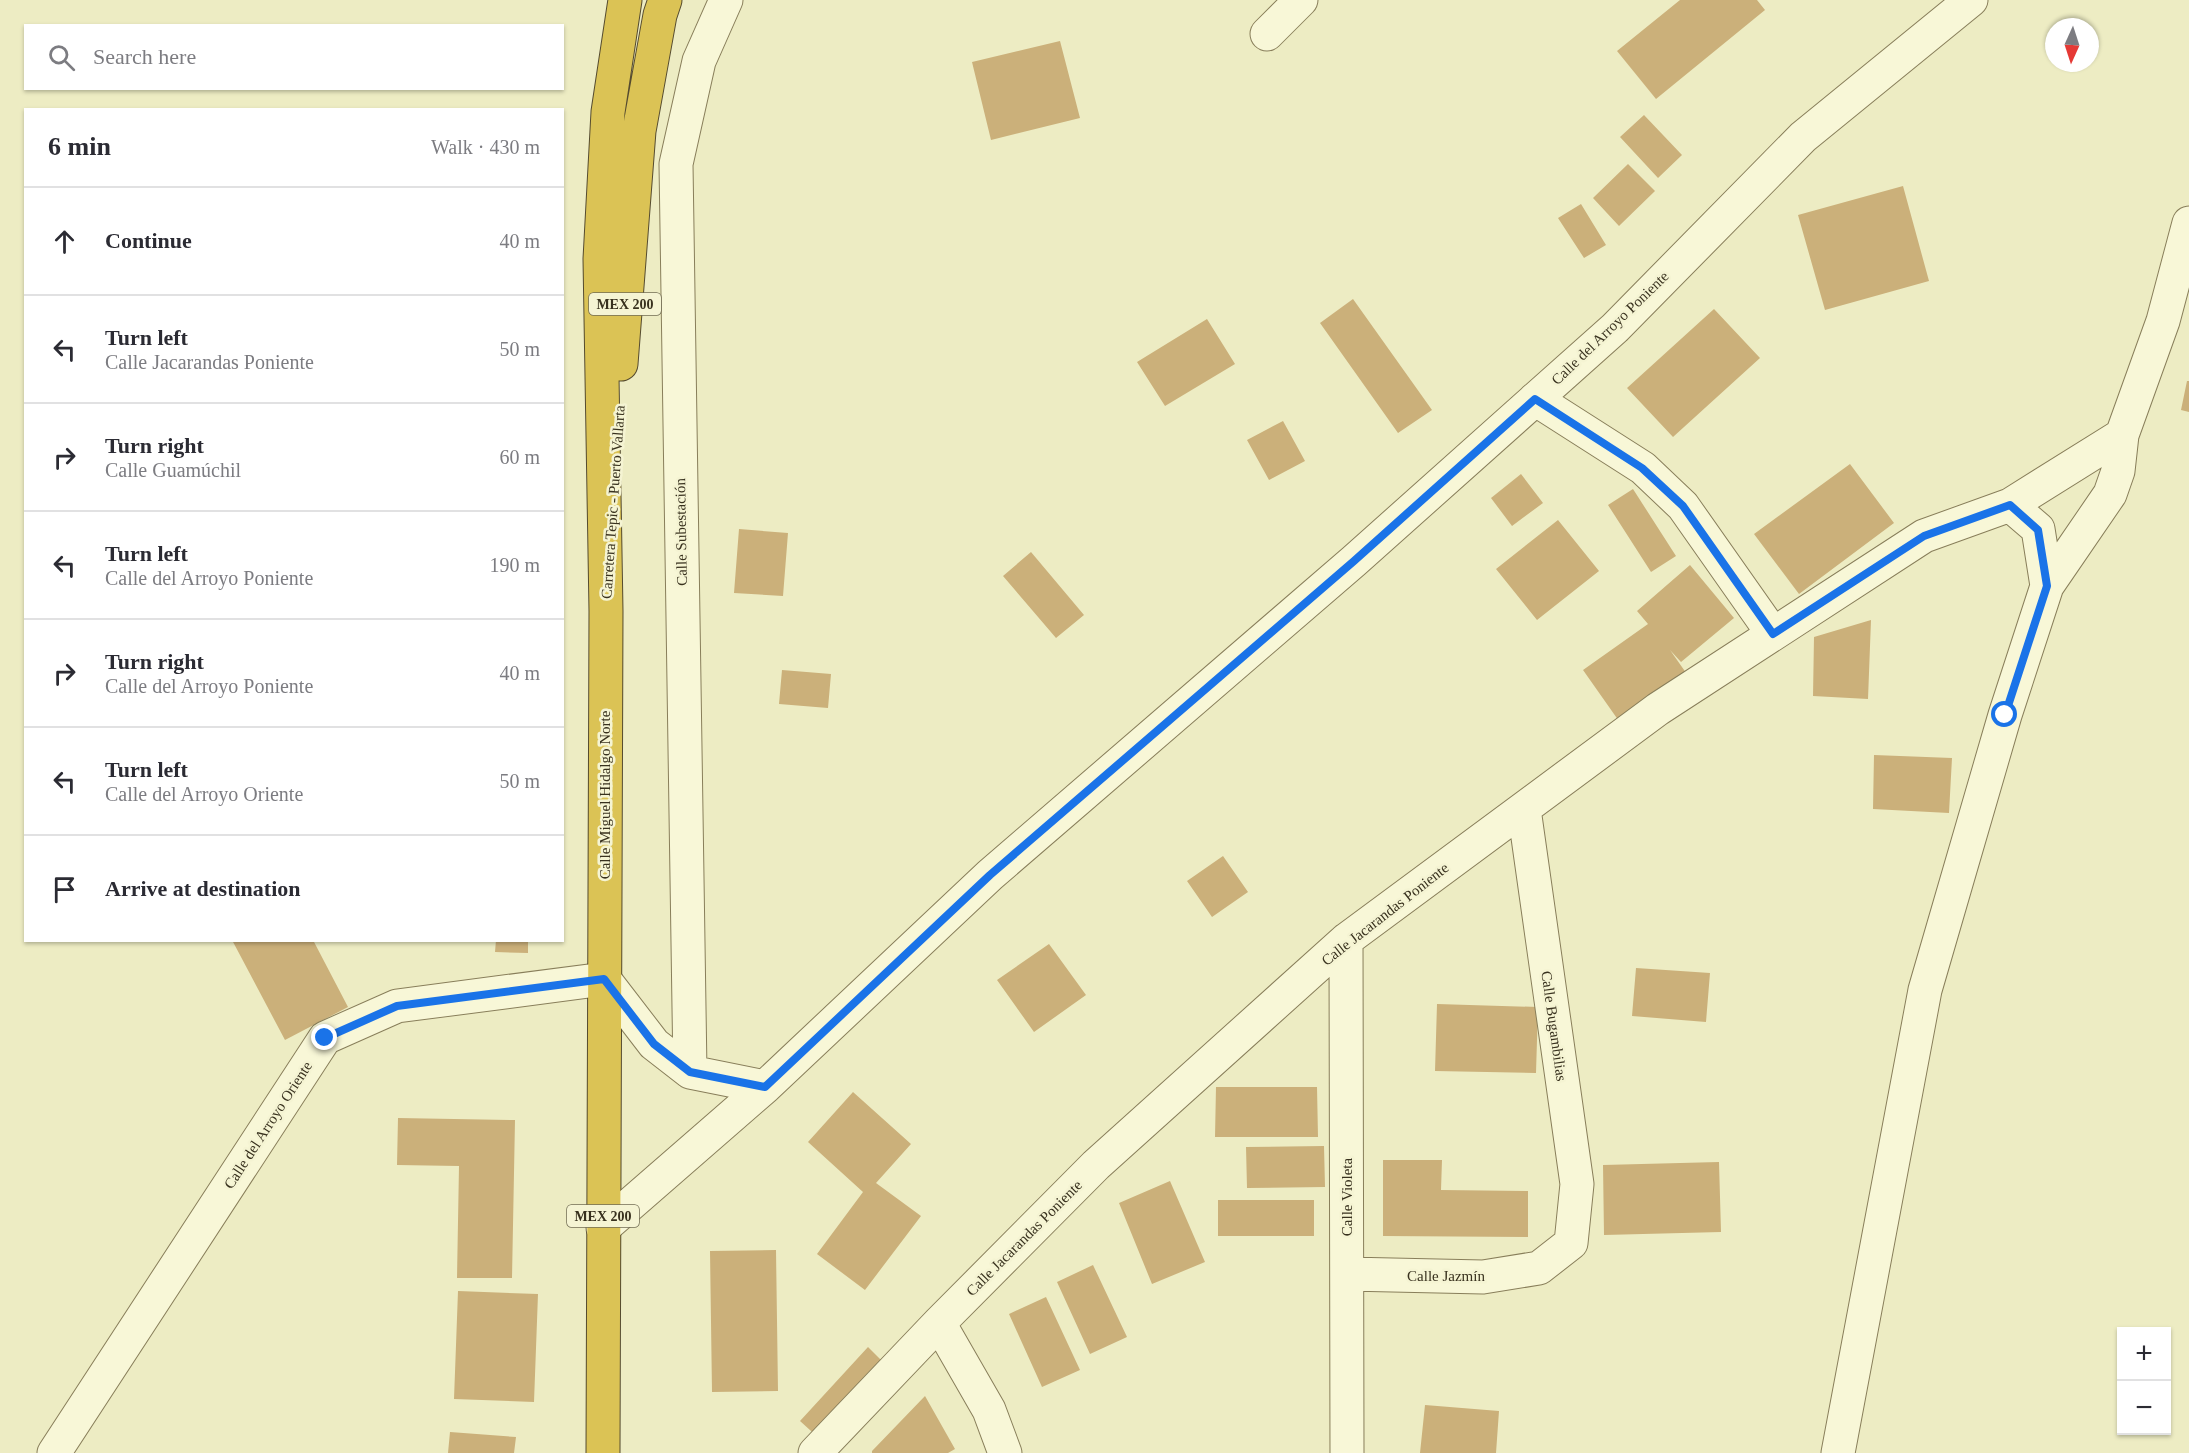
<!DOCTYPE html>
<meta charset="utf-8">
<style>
body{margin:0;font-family:"Times New Roman",serif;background:#f2f2f3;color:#2b2b33}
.controls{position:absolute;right:18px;bottom:18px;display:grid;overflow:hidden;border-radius:0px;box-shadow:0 2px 4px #0004}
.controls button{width:54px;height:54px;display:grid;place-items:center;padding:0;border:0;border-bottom:2px solid #e1e1e2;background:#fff;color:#2b2b33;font:30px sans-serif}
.compass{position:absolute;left:2045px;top:18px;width:54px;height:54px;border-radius:50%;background:#fff;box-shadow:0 2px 4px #0004;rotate:183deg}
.stop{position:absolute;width:18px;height:18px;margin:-14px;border:4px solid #1a73e8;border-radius:50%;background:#fff}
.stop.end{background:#1a73e8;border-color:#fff;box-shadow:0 2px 6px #0008}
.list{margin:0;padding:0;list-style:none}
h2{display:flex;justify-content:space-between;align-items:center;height:78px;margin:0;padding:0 24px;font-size:26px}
h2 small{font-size:20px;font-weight:400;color:#7c7c81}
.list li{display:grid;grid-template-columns:39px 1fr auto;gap:18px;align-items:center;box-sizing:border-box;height:108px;padding:0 24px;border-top:2px solid #e1e1e2}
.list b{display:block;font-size:22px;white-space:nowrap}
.list p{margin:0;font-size:20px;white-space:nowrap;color:#7c7c81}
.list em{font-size:20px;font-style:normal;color:#7c7c81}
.icon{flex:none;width:33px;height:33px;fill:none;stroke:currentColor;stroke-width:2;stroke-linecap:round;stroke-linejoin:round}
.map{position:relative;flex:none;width:2189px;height:1453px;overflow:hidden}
.search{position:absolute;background:#fff;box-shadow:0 2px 4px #0004;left:24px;top:24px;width:540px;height:66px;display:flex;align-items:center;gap:15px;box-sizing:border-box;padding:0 21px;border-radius:0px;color:#7c7c81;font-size:22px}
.panel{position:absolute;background:#fff;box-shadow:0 2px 4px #0004;left:24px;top:108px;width:540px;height:834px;border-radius:0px}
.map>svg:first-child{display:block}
</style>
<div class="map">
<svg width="2189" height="1453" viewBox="0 0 2189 1453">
<rect width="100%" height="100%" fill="#edecc3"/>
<path fill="#cbb07a" d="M 1680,0 L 1757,0 L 1765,10 L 1656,99 L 1617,51 Z
M 1060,41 L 1080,118 L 991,140 L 972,62 Z
M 1644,115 L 1682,155 L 1658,178 L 1620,137 Z
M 1628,164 L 1655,191 L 1619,226 L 1593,198 Z
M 1903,186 L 1929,281 L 1825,310 L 1798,215 Z
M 1581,204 L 1606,245 L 1584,258 L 1558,218 Z
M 1353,299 L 1432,410 L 1398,433 L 1320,323 Z
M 1714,309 L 1760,358 L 1673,437 L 1627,388 Z
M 1207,319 L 1235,364 L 1165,406 L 1137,362 Z
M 2187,381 L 2189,381 L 2189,412 L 2181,410 Z
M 1283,421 L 1305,461 L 1269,480 L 1247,440 Z
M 1850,464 L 1894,523 L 1799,594 L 1754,534 Z
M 1521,474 L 1543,503 L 1512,526 L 1491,498 Z
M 1633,489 L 1676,556 L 1651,572 L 1608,505 Z
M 1558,520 L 1599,571 L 1537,620 L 1496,569 Z
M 739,529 L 788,533 L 783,596 L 734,593 Z
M 1031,552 L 1084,615 L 1056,638 L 1003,576 Z
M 1690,565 L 1734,618 L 1681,662 L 1670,650 L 1689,677 L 1621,724 L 1583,670 L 1648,624 L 1637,611 Z
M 1871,620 L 1868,699 L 1813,696 L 1814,637 Z
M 782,670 L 831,674 L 828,708 L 779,704 Z
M 1874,755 L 1952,758 L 1949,813 L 1873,809 Z
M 1223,856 L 1248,892 L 1212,917 L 1187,881 Z
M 232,940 L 313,940 L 348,1007 L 285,1040 Z
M 496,940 L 528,940 L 528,953 L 495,952 Z
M 1049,944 L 1086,995 L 1034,1032 L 997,980 Z
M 1636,968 L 1710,973 L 1706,1022 L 1632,1016 Z
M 1437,1004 L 1538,1007 L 1536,1073 L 1435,1071 Z
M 1216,1087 L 1317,1087 L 1318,1137 L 1215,1137 Z
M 853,1092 L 911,1144 L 876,1183 L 921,1216 L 865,1290 L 817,1254 L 863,1192 L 808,1142 Z
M 398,1118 L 515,1120 L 512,1278 L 457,1278 L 459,1166 L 397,1165 Z
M 1324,1146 L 1325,1187 L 1247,1188 L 1246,1147 Z
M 1383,1160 L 1442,1160 L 1441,1190 L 1528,1191 L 1528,1237 L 1383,1236 Z
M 1719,1162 L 1721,1232 L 1604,1235 L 1603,1165 Z
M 1170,1181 L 1205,1262 L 1152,1284 L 1119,1203 Z
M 1218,1200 L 1314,1200 L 1314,1236 L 1218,1236 Z
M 776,1250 L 778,1391 L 712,1392 L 710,1251 Z
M 1093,1265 L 1127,1337 L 1090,1354 L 1057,1282 Z
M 458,1291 L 538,1294 L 534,1402 L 454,1399 Z
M 1046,1297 L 1080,1370 L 1042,1387 L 1009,1314 Z
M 868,1347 L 889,1368 L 821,1440 L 800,1421 Z
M 925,1396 L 955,1449 L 948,1453 L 872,1453 L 872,1451 Z
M 1425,1405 L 1499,1411 L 1496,1453 L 1420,1453 Z
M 450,1432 L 516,1437 L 514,1453 L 448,1453 Z"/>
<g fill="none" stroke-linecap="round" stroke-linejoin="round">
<g stroke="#887e5a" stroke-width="35">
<path id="minor" d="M 1267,34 L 1301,0
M 1535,399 L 1643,468 L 1683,506 L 1773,634
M 2047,586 L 2110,494 L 2118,471 L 2122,435
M 1346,940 L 1347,1453
M 690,1072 L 676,164 L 699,61 L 726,0
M 603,1228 L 765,1087 L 990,875 L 1354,561 L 1615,328 L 1803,137 L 1971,0
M 1347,1274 L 1483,1277 L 1539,1268 L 1571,1243 L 1577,1184 L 1524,809
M 939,1323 L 989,1410 L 1005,1453
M 54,1453 L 325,1038 L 397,1006 L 604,979 L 654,1044 L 690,1072 L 765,1087
M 815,1453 L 939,1323 L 1096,1165 L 1346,940 L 1658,709 L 1924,536 L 2010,505 L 2122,435 L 2163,321 L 2189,223
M 1838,1453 L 1925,990 L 2005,715 L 2047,586 L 2038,529 L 2010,505"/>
</g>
<g stroke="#554b2f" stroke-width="35">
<path id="highway" d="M 621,364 L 639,131 L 660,15 L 665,0
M 603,1453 L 606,611 L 600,259 L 608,112 L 625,0"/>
</g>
<use href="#minor" stroke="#f8f7d7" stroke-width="33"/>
<use href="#highway" stroke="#dbc355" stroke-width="33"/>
</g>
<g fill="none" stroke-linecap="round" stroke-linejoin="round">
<path stroke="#1a73e8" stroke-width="8" d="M 325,1038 L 397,1006 L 604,979 L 654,1044 L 690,1072 L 765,1087 L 990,875 L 1354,561 L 1535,399 L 1642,468 L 1683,506 L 1773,634 L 1924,536 L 2010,505 L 2038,530 L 2047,586 L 2005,715"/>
</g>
<g text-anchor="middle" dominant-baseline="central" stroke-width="5" stroke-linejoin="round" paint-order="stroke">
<g fill="#f5f4d3" stroke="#716c54" stroke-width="1.5">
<rect x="589" y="293" width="72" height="22" rx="4.5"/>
<rect x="567" y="1205" width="72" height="22" rx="4.5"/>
</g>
<g font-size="14" font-weight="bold" fill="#38311e">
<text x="625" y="304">MEX 200</text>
<text x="603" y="1216">MEX 200</text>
</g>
<g font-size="15" fill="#38311e" stroke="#f5f4d3">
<text transform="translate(1610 328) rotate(-44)">Calle del Arroyo Poniente</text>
<text transform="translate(613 502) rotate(-86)">Carretera Tepic - Puerto Vallarta</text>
<text transform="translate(681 532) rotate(-91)">Calle Subestación</text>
<text transform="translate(605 795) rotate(-90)">Calle Miguel Hidalgo Norte</text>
<text transform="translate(1385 914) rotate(-38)">Calle Jacarandas Poniente</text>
<text transform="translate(1554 1026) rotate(82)">Calle Bugambilias</text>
<text transform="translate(268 1125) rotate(-57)">Calle del Arroyo Oriente</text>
<text transform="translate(1347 1197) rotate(-90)">Calle Violeta</text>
<text transform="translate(1024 1238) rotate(-45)">Calle Jacarandas Poniente</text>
<text x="1446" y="1276">Calle Jazmín</text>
</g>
</g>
</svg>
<div class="controls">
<button>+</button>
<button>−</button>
</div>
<svg class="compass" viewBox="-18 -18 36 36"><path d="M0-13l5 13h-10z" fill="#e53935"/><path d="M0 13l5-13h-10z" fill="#7c7c81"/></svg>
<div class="stop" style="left:2005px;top:715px"></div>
<div class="stop end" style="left:325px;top:1038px"></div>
<div class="search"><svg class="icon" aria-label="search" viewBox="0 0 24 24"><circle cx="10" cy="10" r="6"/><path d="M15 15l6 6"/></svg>Search here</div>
<section class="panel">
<h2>6 min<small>Walk · 430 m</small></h2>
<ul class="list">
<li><svg class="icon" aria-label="ahead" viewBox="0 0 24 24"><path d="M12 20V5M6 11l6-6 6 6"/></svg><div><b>Continue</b></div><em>40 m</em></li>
<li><svg class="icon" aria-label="left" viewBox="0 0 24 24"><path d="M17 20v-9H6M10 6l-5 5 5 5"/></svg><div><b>Turn left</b><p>Calle Jacarandas Poniente</p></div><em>50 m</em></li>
<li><svg class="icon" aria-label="right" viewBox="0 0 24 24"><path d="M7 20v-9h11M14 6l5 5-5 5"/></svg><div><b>Turn right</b><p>Calle Guamúchil</p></div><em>60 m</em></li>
<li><svg class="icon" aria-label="left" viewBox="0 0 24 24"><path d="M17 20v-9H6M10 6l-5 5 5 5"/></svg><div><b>Turn left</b><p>Calle del Arroyo Poniente</p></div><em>190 m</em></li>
<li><svg class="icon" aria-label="right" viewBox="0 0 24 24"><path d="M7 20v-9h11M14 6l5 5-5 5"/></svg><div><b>Turn right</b><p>Calle del Arroyo Poniente</p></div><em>40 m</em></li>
<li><svg class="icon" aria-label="left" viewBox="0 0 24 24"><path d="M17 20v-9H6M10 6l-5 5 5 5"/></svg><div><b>Turn left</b><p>Calle del Arroyo Oriente</p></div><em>50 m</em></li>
<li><svg class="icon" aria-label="arrive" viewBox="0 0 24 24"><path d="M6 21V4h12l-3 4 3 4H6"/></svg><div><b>Arrive at destination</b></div></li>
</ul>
</section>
</div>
